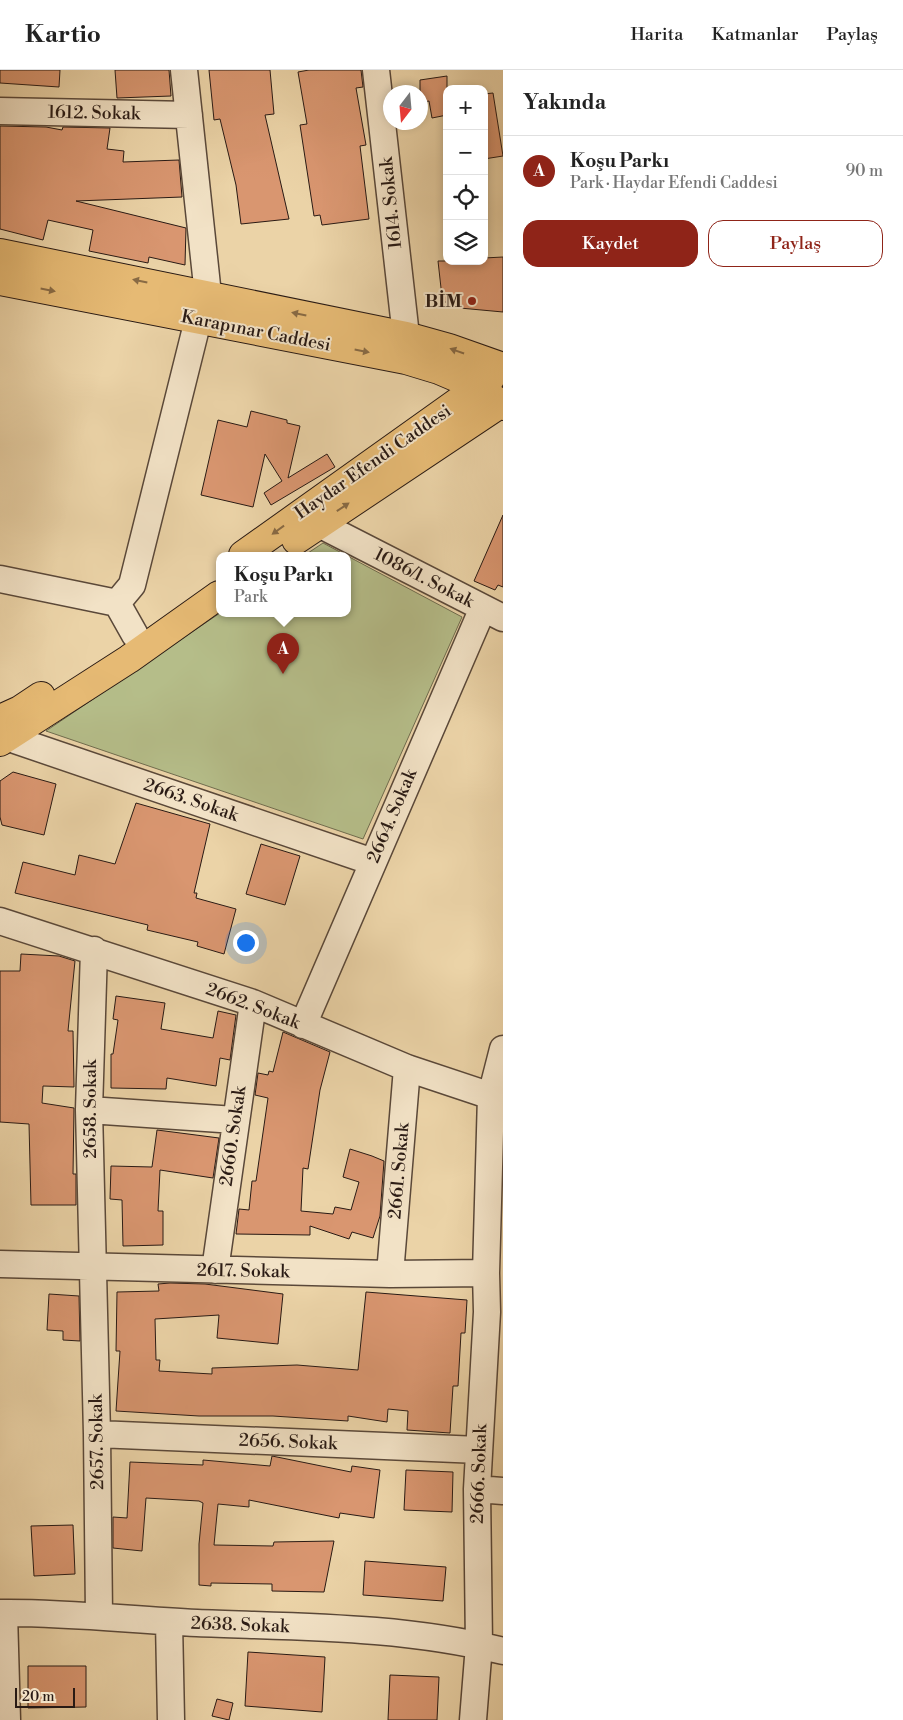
<!DOCTYPE html>
<html lang="tr">
<meta charset="utf-8">
<style>
body{margin:0;font-family:"Libre Bodoni",serif;background:#f6f6f6;color:#222}
.controls{position:absolute;right:15px;top:15px;display:grid;overflow:hidden;border-radius:10px;box-shadow:0 2px 8px #0003}
.controls button{width:45px;height:45px;display:grid;place-items:center;padding:0;border:0;border-bottom:1px solid #e0e0e0;background:#fff;color:#222;font:25px sans-serif}
.compass{position:absolute;left:383px;top:15px;width:45px;height:45px;border-radius:50%;background:#fff;box-shadow:0 2px 8px #0003;rotate:196deg}
.scale{position:absolute;left:15px;bottom:12px;width:60px;box-sizing:border-box;padding-left:5px;border:2px solid #291a14;border-top:0;font-size:14px;line-height:18px;white-space:nowrap;color:#291a14;-webkit-text-stroke:4px #f2e2c6;paint-order:stroke}
.you{position:absolute;left:245px;top:872px;width:18px;height:18px;margin:-12px;border:4px solid #fff;border-radius:50%;background:#1a73e8;box-shadow:0 0 0 8px #1a73e833}
.badge{display:grid;place-items:center;width:32px;height:32px;border-radius:50%;background:#8f2418;color:#fff;font-size:16px;font-weight:700}
.pin{position:absolute;translate:-50% -41px;filter:drop-shadow(0 1px 2px #0008)}
.pin::after{content:'';position:absolute;top:26px;width:18px;height:15px;background:inherit;clip-path:polygon(0 0,100% 0,50% 100%)}
.popup{position:absolute;left:216px;top:482px;width:135px;height:65px;box-sizing:border-box;display:grid;place-content:center;border-radius:10px;background:#fff;filter:drop-shadow(0 1px 4px #0005);font-size:16px;white-space:nowrap;color:#767676}
.popup b{font-size:19px;color:#222}
.popup::after{content:'';position:absolute;left:50%;top:100%;margin-left:-10px;border:10px solid transparent;border-top-color:#fff}
.list{margin:0;padding:0;list-style:none}
h2{display:flex;justify-content:space-between;align-items:center;height:65px;margin:0;padding:0 20px;font-size:21px}
h2 small{font-size:16px;font-weight:400;color:#767676}
.list li{display:grid;grid-template-columns:32px 1fr auto;gap:15px;align-items:center;box-sizing:border-box;height:70px;padding:0 20px;border-top:1px solid #e0e0e0}
.list b{display:block;font-size:19px;white-space:nowrap}
.list p{margin:0;font-size:16px;white-space:nowrap;color:#767676}
.list em{font-size:16px;font-style:normal;color:#767676}
.actions{display:flex;gap:10px;padding:15px 20px}
.actions a{flex:1;padding:11px 0;border:1px solid #8f2418;border-radius:15px;text-align:center;font-size:18px;color:#8f2418}
.actions .main{background:#8f2418;color:#fff}
.icon{flex:none;width:28px;height:28px;fill:none;stroke:currentColor;stroke-width:2;stroke-linecap:round;stroke-linejoin:round}
.map{position:relative;flex:none;width:503px;height:1650px;overflow:hidden}
header{display:flex;align-items:center;gap:30px;box-sizing:border-box;height:70px;padding:0 25px;background:#fff;border-bottom:1px solid #e0e0e0}
header strong{font-size:24px}
nav{display:flex;gap:28px;margin-inline-start:auto;font-size:18px}
main{display:flex}
aside{flex:1;background:#fff}
.map>svg:first-child{display:block}
</style>
<header>
<strong>Kartio</strong>
<nav><a>Harita</a><a>Katmanlar</a><a>Paylaş</a></nav>
</header>
<main>
<div class="map">
<svg width="503" height="1650" viewBox="0 0 503 1650">
<rect width="100%" height="100%" fill="#ebd3a7"/>
<filter id="stains"><feTurbulence type="fractalNoise" baseFrequency=".004" numOctaves="4"/><feColorMatrix values="0 0 0 0 .2 0 0 0 0 .09 0 0 0 0 .02 0 0 0 .5 -.17"/></filter>
<radialGradient id="worn" r=".72"><stop offset=".6" stop-color="#630" stop-opacity="0"/><stop offset="1" stop-color="#630" stop-opacity=".3"/></radialGradient>
<path fill="#b5bd89" stroke="#6f6c4e" d="M 323,473 L 462,547 L 363,769 L 46,661 L 220,543 L 347,543 L 347,485 L 305,485 Z"/>
<path fill="#d99670" stroke="#291a14" d="M 0,0 L 60,0 L 59,17 L 0,13 Z
M 115,0 L 169,0 L 171,26 L 117,28 Z
M 209,0 L 270,0 L 274,44 L 265,45 L 289,149 L 241,154 L 236,115 L 220,49 L 214,50 Z
M 309,0 L 361,0 L 363,17 L 356,18 L 366,75 L 360,76 L 369,149 L 322,155 L 320,145 L 314,146 L 300,55 L 307,54 L 298,2 Z
M 447,6 L 447,45 L 432,48 L 429,31 L 420,33 L 420,10 Z
M 493,23 L 503,86 L 484,89 L 484,24 Z
M 0,56 L 46,57 L 62,60 L 63,57 L 110,58 L 107,79 L 124,81 L 123,92 L 179,90 L 182,127 L 76,131 L 186,158 L 185,195 L 149,187 L 148,193 L 89,181 L 93,160 L 48,150 L 43,170 L 0,159 Z
M 503,187 L 503,242 L 449,237 L 442,227 L 438,191 L 484,191 L 484,188 Z
M 251,341 L 287,350 L 287,353 L 300,356 L 288,408 L 327,384 L 335,397 L 271,435 L 264,423 L 282,411 L 265,384 L 253,437 L 201,425 L 218,350 L 247,357 Z
M 503,445 L 503,517 L 498,515 L 495,520 L 474,511 Z
M 13,702 L 56,714 L 44,765 L 2,755 L 0,747 L 0,711 Z
M 136,733 L 210,754 L 194,823 L 197,823 L 196,828 L 236,839 L 224,884 L 197,876 L 198,872 L 147,860 L 148,855 L 15,823 L 23,792 L 75,805 L 79,785 L 115,794 Z
M 261,774 L 300,786 L 285,835 L 246,824 Z
M 21,884 L 59,886 L 75,891 L 68,961 L 73,961 L 74,1017 L 43,1016 L 42,1033 L 74,1038 L 73,1104 L 76,1104 L 76,1135 L 31,1135 L 29,1054 L 0,1052 L 0,901 L 20,901 Z
M 116,926 L 165,933 L 161,959 L 213,968 L 218,941 L 236,945 L 230,990 L 220,988 L 216,1016 L 167,1008 L 166,1019 L 111,1018 L 111,984 L 113,984 L 118,950 L 113,949 Z
M 283,962 L 330,982 L 320,1020 L 308,1099 L 303,1098 L 301,1141 L 333,1144 L 335,1137 L 351,1140 L 359,1112 L 343,1107 L 350,1079 L 372,1086 L 384,1091 L 380,1146 L 373,1168 L 352,1162 L 349,1169 L 310,1156 L 310,1165 L 236,1164 L 239,1139 L 249,1140 L 252,1111 L 256,1111 L 268,1028 L 255,1025 L 258,1003 L 268,1005 L 269,1001 L 273,1002 Z
M 157,1060 L 219,1068 L 213,1108 L 160,1100 L 158,1141 L 163,1141 L 163,1175 L 123,1176 L 122,1130 L 110,1129 L 111,1096 L 152,1097 Z
M 170,1213 L 205,1214 L 283,1224 L 278,1274 L 217,1268 L 219,1245 L 155,1249 L 156,1290 L 160,1290 L 159,1301 L 212,1304 L 212,1298 L 297,1295 L 358,1300 L 366,1222 L 467,1230 L 465,1263 L 461,1263 L 458,1316 L 453,1316 L 450,1363 L 407,1360 L 408,1341 L 388,1339 L 387,1352 L 348,1346 L 348,1351 L 273,1346 L 199,1346 L 116,1341 L 120,1281 L 116,1281 L 117,1222 L 159,1221 L 158,1214 Z
M 49,1224 L 79,1226 L 80,1271 L 63,1270 L 63,1261 L 47,1260 Z
M 272,1386 L 351,1402 L 352,1396 L 380,1400 L 374,1448 L 340,1443 L 339,1448 L 249,1430 L 249,1437 L 218,1434 L 214,1475 L 273,1476 L 274,1472 L 334,1471 L 324,1522 L 272,1521 L 272,1514 L 211,1513 L 211,1516 L 199,1515 L 199,1474 L 203,1433 L 199,1431 L 146,1428 L 142,1481 L 113,1478 L 113,1447 L 127,1448 L 130,1392 L 203,1395 L 203,1390 L 270,1396 Z
M 406,1400 L 453,1402 L 452,1442 L 404,1440 Z
M 73,1455 L 75,1504 L 34,1506 L 31,1456 Z
M 365,1491 L 446,1497 L 443,1531 L 363,1525 Z
M 248,1582 L 325,1587 L 322,1642 L 245,1636 Z
M 28,1596 L 86,1596 L 86,1637 L 28,1638 Z
M 390,1605 L 439,1607 L 437,1650 L 388,1650 Z
M 217,1629 L 233,1633 L 229,1650 L 212,1646 Z"/>
<g fill="none" stroke-linecap="round" stroke-linejoin="round">
<g stroke="#5a4839" stroke-width="29">
<path id="minor" d="M 184,0 L 208,225
M 376,0 L 406,266
M 0,41 L 189,45
M 319,454 L 503,548
M 0,509 L 117,533 L 135,565
M 117,533 L 132,515 L 198,250
M 9,668 L 373,792
M 0,851 L 253,933 L 407,998 L 503,1030
M 94,880 L 89,1040 L 97,1364 L 99,1545
M 303,955 L 483,538
M 89,1040 L 235,1050
M 0,1194 L 390,1204 L 486,1203
M 215,1200 L 253,933
M 390,1204 L 407,998
M 97,1364 L 479,1380
M 477,1419 L 503,1421
M 0,1543 C 66,1542 131,1550 197,1553 C 299,1557 403,1556 503,1581
M 4,1543 L 7,1650
M 169,1552 L 171,1650
M 473,1650 L 479,1575 L 477,1419 L 487,1242 L 486,1203 L 491,1026 L 503,979"/>
</g>
<g stroke="#291a14" stroke-width="30">
<path id="major" d="M 0,183 L 406,266 L 449,278 L 503,297
M 0,211 L 406,290 L 439,300 L 479,317 L 503,336
M 296,470 L 503,332
M 243,485 L 490,309
M 0,649 L 20,640 L 41,626
M 0,672 L 129,589 L 219,525"/>
</g>
<use href="#minor" stroke="#f2e2c6" stroke-width="26"/>
<use href="#major" stroke="#e6ba74" stroke-width="28"/>
</g>
<defs><path id="oneway-solid" d="M-6-.8H1V-3.2L6.5 0L1 3.2V.8H-6Z" transform="scale(1.25)"/></defs>
<g fill="#886a44">
<use href="#oneway-solid" transform="translate(140 211) rotate(-168)"/>
<use href="#oneway-solid" transform="translate(48 220) rotate(11)"/>
<use href="#oneway-solid" transform="translate(299 244) rotate(-168)"/>
<use href="#oneway-solid" transform="translate(362 281) rotate(11)"/>
<use href="#oneway-solid" transform="translate(457 281) rotate(-161)"/>
<use href="#oneway-solid" transform="translate(343 437) rotate(-34)"/>
<use href="#oneway-solid" transform="translate(278 460) rotate(144)"/>
</g>
<circle fill="#8f2418" stroke="#f2e2c6" stroke-width="2" cx="472" cy="231" r="5"/>
<g text-anchor="middle" dominant-baseline="central" stroke-width="4" stroke-linejoin="round" paint-order="stroke">
<g font-size="18" fill="#291a14" stroke="#f2e2c6">
<text transform="translate(94 43) rotate(1)">1612. Sokak</text>
<text transform="translate(391 133) rotate(-96)">1614. Sokak</text>
<text transform="translate(256 261) rotate(11)">Karapınar Caddesi</text>
<text transform="translate(373 392) rotate(-35)">Haydar Efendi Caddesi</text>
<text transform="translate(424 508) rotate(27)">1086/1. Sokak</text>
<text transform="translate(191 730) rotate(19)">2663. Sokak</text>
<text transform="translate(392 746) rotate(-67)">2664. Sokak</text>
<text transform="translate(253 936) rotate(21)">2662. Sokak</text>
<text transform="translate(90 1039) rotate(-90)">2658. Sokak</text>
<text transform="translate(233 1066) rotate(-82)">2660. Sokak</text>
<text transform="translate(399 1101) rotate(-85)">2661. Sokak</text>
<text transform="translate(243 1201) rotate(1)">2617. Sokak</text>
<text transform="translate(97 1372) rotate(-91)">2657. Sokak</text>
<text transform="translate(288 1372) rotate(2)">2656. Sokak</text>
<text transform="translate(479 1404) rotate(-88)">2666. Sokak</text>
<text transform="translate(240 1555) rotate(2)">2638. Sokak</text>
</g>
<g font-size="18" font-weight="bold" fill="#291a14" stroke="#f2e2c6" text-anchor="end">
<text x="462" y="231">BİM</text>
</g>
</g>
<rect width="100%" height="100%" filter="url(#stains)"/>
<rect width="100%" height="100%" fill="url(#worn)"/>
</svg>
<div class="controls">
<button>+</button>
<button>−</button>
<button><svg class="icon" aria-label="locate" viewBox="0 0 24 24"><circle cx="12" cy="12" r="6"/><path d="M12 2v4M12 18v4M2 12h4M18 12h4"/></svg></button>
<button><svg class="icon" aria-label="layers" viewBox="0 0 24 24"><path d="M12 4l9 5-9 5-9-5zM3 14l9 5 9-5"/></svg></button>
</div>
<svg class="compass" viewBox="-18 -18 36 36"><path d="M0-13l5 13h-10z" fill="#e53935"/><path d="M0 13l5-13h-10z" fill="#767676"/></svg>
<div class="scale">20 m</div>
<div class="you"></div>
<div class="pin badge" style="left:283px;top:604px">A</div>
<div class="popup"><b>Koşu Parkı</b>Park</div>
</div>
<aside>
<h2>Yakında<small></small></h2>
<ul class="list">
<li><span class="badge">A</span><div><b>Koşu Parkı</b><p>Park · Haydar Efendi Caddesi</p></div><em>90 m</em></li>
</ul>
<div class="actions"><a class="main">Kaydet</a><a>Paylaş</a></div>
</aside>
</main>
